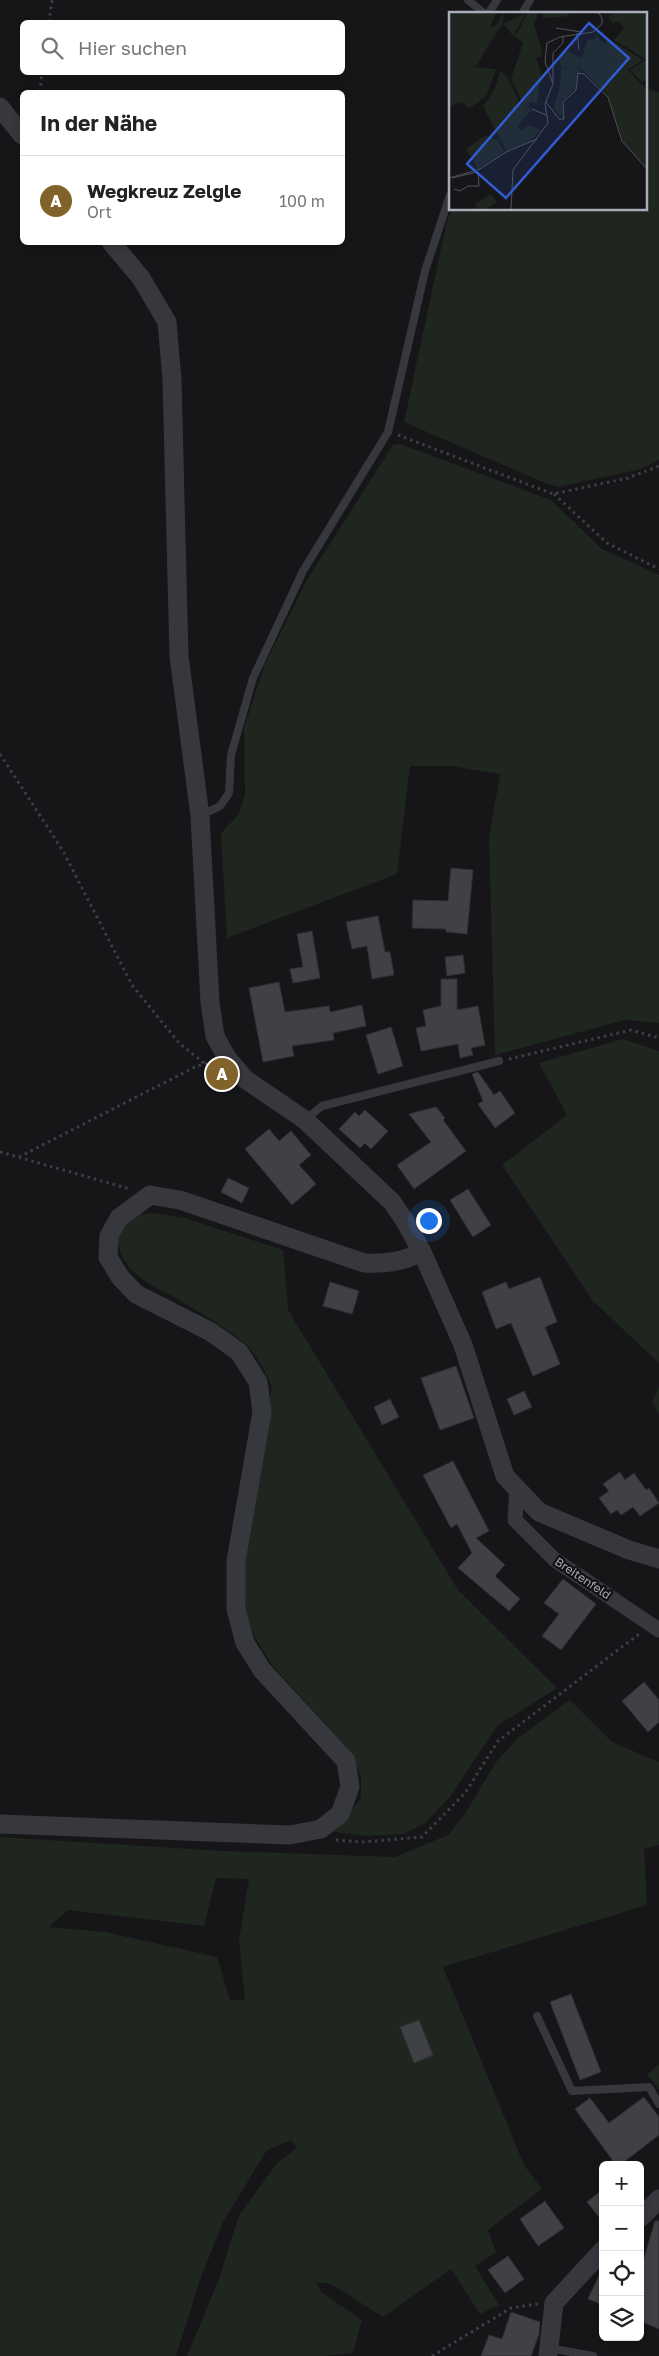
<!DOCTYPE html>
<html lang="de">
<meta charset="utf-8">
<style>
body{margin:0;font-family:"Golos Text",sans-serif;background:#f2f2f2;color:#222}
.controls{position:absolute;right:15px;bottom:15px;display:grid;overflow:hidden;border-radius:8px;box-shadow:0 2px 8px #0003}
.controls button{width:45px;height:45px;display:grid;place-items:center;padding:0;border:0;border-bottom:1px solid #e0e0e0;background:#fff;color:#222;font:25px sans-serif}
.you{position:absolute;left:428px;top:1220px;width:18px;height:18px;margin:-12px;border:4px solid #fff;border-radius:50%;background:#1a73e8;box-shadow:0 0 0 8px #1a73e833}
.badge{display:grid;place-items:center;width:32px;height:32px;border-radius:50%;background:#80622a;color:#fff;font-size:16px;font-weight:700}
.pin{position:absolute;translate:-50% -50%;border:2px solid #fff;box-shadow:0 1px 5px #0006}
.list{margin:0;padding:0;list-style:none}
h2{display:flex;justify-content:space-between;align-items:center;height:65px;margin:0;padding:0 20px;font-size:21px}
h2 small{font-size:16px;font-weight:400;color:#767676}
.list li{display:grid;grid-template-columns:32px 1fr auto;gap:15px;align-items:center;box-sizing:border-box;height:90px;padding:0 20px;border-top:1px solid #e0e0e0}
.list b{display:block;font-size:19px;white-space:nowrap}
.list p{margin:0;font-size:16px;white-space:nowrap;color:#767676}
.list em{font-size:16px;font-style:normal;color:#767676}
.icon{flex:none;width:28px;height:28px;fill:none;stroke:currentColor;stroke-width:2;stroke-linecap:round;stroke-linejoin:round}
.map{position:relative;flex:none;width:659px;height:2356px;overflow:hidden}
.search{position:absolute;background:#fff;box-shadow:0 2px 8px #0003;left:20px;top:20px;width:325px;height:55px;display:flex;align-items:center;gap:12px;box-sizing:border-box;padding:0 18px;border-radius:8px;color:#767676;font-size:19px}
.panel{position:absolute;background:#fff;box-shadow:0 2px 8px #0003;left:20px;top:90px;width:325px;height:155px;border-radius:8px}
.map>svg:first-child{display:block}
</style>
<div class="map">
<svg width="659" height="2356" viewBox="0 0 659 2356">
<rect width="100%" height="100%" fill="#161618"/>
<path fill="#1e261f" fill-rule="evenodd" d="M 645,88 L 659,92 L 659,460 L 641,469 L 558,487 L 540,481 L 404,422 L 447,221 L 452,209 L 645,209 Z
M 400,444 L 551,500 L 602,549 L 659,575 L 659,1023 L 625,1020 L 495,1055 L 489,839 L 500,774 L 451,766 L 410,766 L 397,874 L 227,938 L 221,833 L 239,814 L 245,794 L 244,728 L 265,664 L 308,578 L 393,445 Z
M 623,1039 L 659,1051 L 659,1363 L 593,1301 L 502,1165 L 567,1115 L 539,1063 Z
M 152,1213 L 185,1218 L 283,1250 L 288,1310 L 458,1590 L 557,1688 L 497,1726 L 450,1797 L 425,1823 L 404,1834 L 367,1836 L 334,1832 L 361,1798 L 361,1775 L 347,1748 L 272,1665 L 254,1636 L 246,1613 L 243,1577 L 272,1386 C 264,1370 256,1353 243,1342 C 221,1324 196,1310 172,1296 C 157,1288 136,1278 126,1263 C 120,1255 115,1240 121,1231 C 129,1218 138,1214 152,1213 Z
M 659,1386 L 659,1414 L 652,1403 Z
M 570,1700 L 612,1742 L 659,1762 L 659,1845 L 644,1849 L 647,1905 L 443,1967 L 524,2165 L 542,2189 L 488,2230 L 496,2252 L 475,2266 L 499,2305 L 480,2314 L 451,2269 L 383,2317 L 331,2284 L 316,2282 L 321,2292 L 362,2320 L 353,2353 L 324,2356 L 187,2356 L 219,2279 L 239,2215 L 278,2162 L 297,2148 L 291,2140 L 267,2150 L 223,2222 L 201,2277 L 176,2356 L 0,2356 L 0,1837 L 223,1851 L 395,1857 L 448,1835 L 464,1815 L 497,1761 L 518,1738 ZM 216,1878 L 249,1879 L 239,1940 L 245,2000 L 230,2000 L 217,1957 L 105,1932 L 49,1927 L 68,1910 L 204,1926 Z
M 659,2064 L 659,2089 L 647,2075 Z"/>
<path fill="#404145" stroke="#303034" d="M 451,868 L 473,870 L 467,934 L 446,932 L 446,929 L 412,928 L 413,900 L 448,901 Z
M 378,916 L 385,952 L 390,952 L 394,975 L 372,979 L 367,946 L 352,949 L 346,922 Z
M 312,931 L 320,978 L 293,983 L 290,969 L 303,967 L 297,934 Z
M 463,955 L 465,973 L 447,976 L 445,957 Z
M 441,979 L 457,979 L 457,1010 L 478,1006 L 485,1045 L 471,1048 L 473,1055 L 460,1058 L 458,1044 L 421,1051 L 416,1028 L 426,1026 L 423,1010 L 441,1006 Z
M 279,982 L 285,1012 L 329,1006 L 330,1012 L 362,1005 L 366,1026 L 333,1033 L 334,1040 L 292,1046 L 294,1056 L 263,1062 L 249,988 Z
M 391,1027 L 403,1066 L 378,1074 L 366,1035 Z
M 478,1072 L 494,1095 L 500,1091 L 515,1113 L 495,1128 L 478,1104 L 483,1101 L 472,1074 Z
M 436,1107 L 445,1118 L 443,1120 L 466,1151 L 414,1189 L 397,1165 L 431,1142 L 409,1114 Z
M 365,1110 L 388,1131 L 371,1149 L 365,1143 L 360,1148 L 339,1129 L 355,1112 L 359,1116 Z
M 269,1129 L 279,1141 L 291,1131 L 311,1155 L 299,1165 L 316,1184 L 292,1205 L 245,1149 Z
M 228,1178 L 249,1188 L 242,1203 L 221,1192 Z
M 468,1189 L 491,1225 L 473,1237 L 450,1200 Z
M 540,1277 L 557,1322 L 545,1327 L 560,1364 L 533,1376 L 511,1323 L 496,1329 L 482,1292 L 506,1282 L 509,1289 Z
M 330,1282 L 359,1291 L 352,1314 L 323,1306 Z
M 456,1366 L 474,1418 L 440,1430 L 421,1378 Z
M 524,1391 L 532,1407 L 514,1415 L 507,1399 Z
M 390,1399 L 399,1417 L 382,1425 L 374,1407 Z
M 453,1461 L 489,1531 L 476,1538 L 505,1565 L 495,1576 L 520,1599 L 509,1611 L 458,1568 L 472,1553 L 457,1524 L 451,1528 L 423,1475 Z
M 620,1472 L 625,1480 L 634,1473 L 646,1490 L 649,1488 L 659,1503 L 640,1516 L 633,1507 L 621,1515 L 617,1510 L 611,1514 L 599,1498 L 609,1491 L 603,1484 Z
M 563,1579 L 596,1604 L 561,1650 L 542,1636 L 559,1614 L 544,1603 Z
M 644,1682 L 659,1700 L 659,1722 L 648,1732 L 622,1701 Z
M 571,1994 L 601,2072 L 580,2080 L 550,2002 Z
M 419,2020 L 433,2055 L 414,2063 L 400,2027 Z
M 644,2097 L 659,2117 L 659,2135 L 620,2165 L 616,2165 L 575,2109 L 590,2098 L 609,2123 Z
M 603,2189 L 603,2222 L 587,2202 Z
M 545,2201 L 564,2228 L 538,2246 L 520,2219 Z
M 655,2221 L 659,2221 L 659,2329 L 640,2321 L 640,2272 Z
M 508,2256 L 524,2279 L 505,2293 L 488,2270 Z
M 603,2267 L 603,2305 L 588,2299 Z
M 511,2312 L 540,2322 L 539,2334 L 531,2356 L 481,2356 L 489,2335 L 502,2339 Z"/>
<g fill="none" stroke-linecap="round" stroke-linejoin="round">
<path stroke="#3d3f44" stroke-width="3" stroke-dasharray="2.5 4" stroke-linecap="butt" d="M 49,22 L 52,0
M 40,92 L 42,72
M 398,435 L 553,494 L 628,478 L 659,466
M 554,494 L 607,543 L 659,569
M 0,754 L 63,851 L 132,985 L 179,1043 L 205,1064
M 509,1059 L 631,1030 L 659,1038
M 0,1152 L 130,1189
M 19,1157 L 197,1066 L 212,1062
M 336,1840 L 363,1842 L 422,1837 L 465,1793 L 498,1741 L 639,1634
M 432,2356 L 511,2308 L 538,2304"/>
<path stroke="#37383d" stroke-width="8" d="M 468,0 L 485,14
M 488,14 L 497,0
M 522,14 L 530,0
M 200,816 L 220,806 L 229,793 L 231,755 L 253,678 L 303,571 L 388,432 L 425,271 L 450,195
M 305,1120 L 322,1106 L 499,1061
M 537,2016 L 572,2091 L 649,2087 L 659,2104
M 549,2348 L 593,2356"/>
<path stroke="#37383d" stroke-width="15" d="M 517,1488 L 515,1520 L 555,1560 L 659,1630"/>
<path stroke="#37383d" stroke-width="19" d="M 0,107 L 22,135
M 111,242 L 141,278 L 167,322 L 172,380 L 179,656 L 200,816 L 210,1002 L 215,1036 L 227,1058 L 245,1079 L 305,1120 L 392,1202 L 405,1221 L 422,1252 L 463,1345 L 505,1476 L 539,1512 L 629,1550 L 659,1559
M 0,1824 L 290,1835 L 321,1829 L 340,1814 L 350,1787 L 346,1761 L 262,1670 L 245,1643 L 236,1609 L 236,1561 L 262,1412 L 258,1382 L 239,1352 L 211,1332 L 136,1294 L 120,1277 L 108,1257 L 109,1236 L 119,1218 L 150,1195 L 180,1200 L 364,1263 C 386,1264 402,1262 422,1252
M 640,2218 L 659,2199
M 548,2356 L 554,2303 L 603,2250"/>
</g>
<g text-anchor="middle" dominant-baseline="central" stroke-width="4.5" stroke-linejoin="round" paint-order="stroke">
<g font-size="12" fill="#a8adb8" stroke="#111113">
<text transform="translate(583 1578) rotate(34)">Breitenfeld</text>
</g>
</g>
<g transform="translate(449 12)">
<rect width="198" height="198" fill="#161618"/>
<path d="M 0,0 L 48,0 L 41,14 L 46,15 L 55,0 L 54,11 L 43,28 L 27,54 L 20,55 L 47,57 L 38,83 L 20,97 L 13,90 L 0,94 ZM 79,0 L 90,0 L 85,13 L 93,37 L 92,45 L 87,45 L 92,61 L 88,91 L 81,90 L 80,95 L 74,92 L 62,67 L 74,31 L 66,25 ZM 94,0 L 117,0 L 120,4 L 99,6 L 94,5 ZM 167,0 L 197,0 L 197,47 L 165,28 L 175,16 L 169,9 L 164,12 L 159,5 ZM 77,1 L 67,19 L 65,25 L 54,12 ZM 147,23 L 156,33 L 158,27 L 163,29 L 194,48 L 179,58 L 197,77 L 197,155 L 175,131 L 158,82 L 130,55 L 112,55 L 109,46 L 113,42 L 118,39 L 133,46 L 139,27 L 144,28 ZM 197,48 L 197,68 L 193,70 L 181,58 ZM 112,56 L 127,55 L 132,59 L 128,62 L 126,77 L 113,89 L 114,106 L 105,97 L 112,68 ZM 51,59 L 59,66 L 70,90 L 83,98 L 68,114 L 73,119 L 79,113 L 92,118 L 80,130 L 57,139 L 34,94 L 46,77 ZM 36,123 L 49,128 L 55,140 L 29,157 L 17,137 ZM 42,182 L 48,190 L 36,197 L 28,197 L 26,192 Z" fill="#1e261f"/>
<path fill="none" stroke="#505258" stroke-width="1" d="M 107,16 L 132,20M 128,21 L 130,38M 104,70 L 104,41 L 114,31 L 114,24M 97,90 L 110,107 L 115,107 L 114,90 L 127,78 L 129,61 L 135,62 L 159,85 L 173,129 L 198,157M 83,97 L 97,103M 0,166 L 31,157 L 57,140 L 88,127M 3,166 L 28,160M 5,177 L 11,179 L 19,174 L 30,174 L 29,160M 62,197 L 64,158 L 99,111 L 96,92 L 104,72 L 96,50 L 98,31 L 111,25 L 144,20 L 153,12 L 153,6 L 149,0"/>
<path fill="#325cd3" fill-opacity="0.15" stroke="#325cd3" stroke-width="2.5" d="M 140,11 L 180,46 L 57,186 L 18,152 Z"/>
<rect width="198" height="198" fill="none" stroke="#a8adb8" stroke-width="2.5"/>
</g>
</svg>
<div class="controls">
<button>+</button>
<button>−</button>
<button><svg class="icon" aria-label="locate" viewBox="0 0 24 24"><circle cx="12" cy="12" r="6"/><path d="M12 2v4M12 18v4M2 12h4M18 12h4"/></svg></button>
<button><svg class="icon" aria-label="layers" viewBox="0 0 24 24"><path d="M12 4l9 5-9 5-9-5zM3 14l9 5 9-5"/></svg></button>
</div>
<div class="you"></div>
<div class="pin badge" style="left:222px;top:1074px">A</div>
<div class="search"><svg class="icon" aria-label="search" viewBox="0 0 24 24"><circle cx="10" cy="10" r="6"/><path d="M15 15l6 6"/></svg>Hier suchen</div>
<section class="panel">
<h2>In der Nähe<small></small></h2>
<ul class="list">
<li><span class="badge">A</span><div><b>Wegkreuz Zelgle</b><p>Ort</p></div><em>100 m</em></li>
</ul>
</section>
</div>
